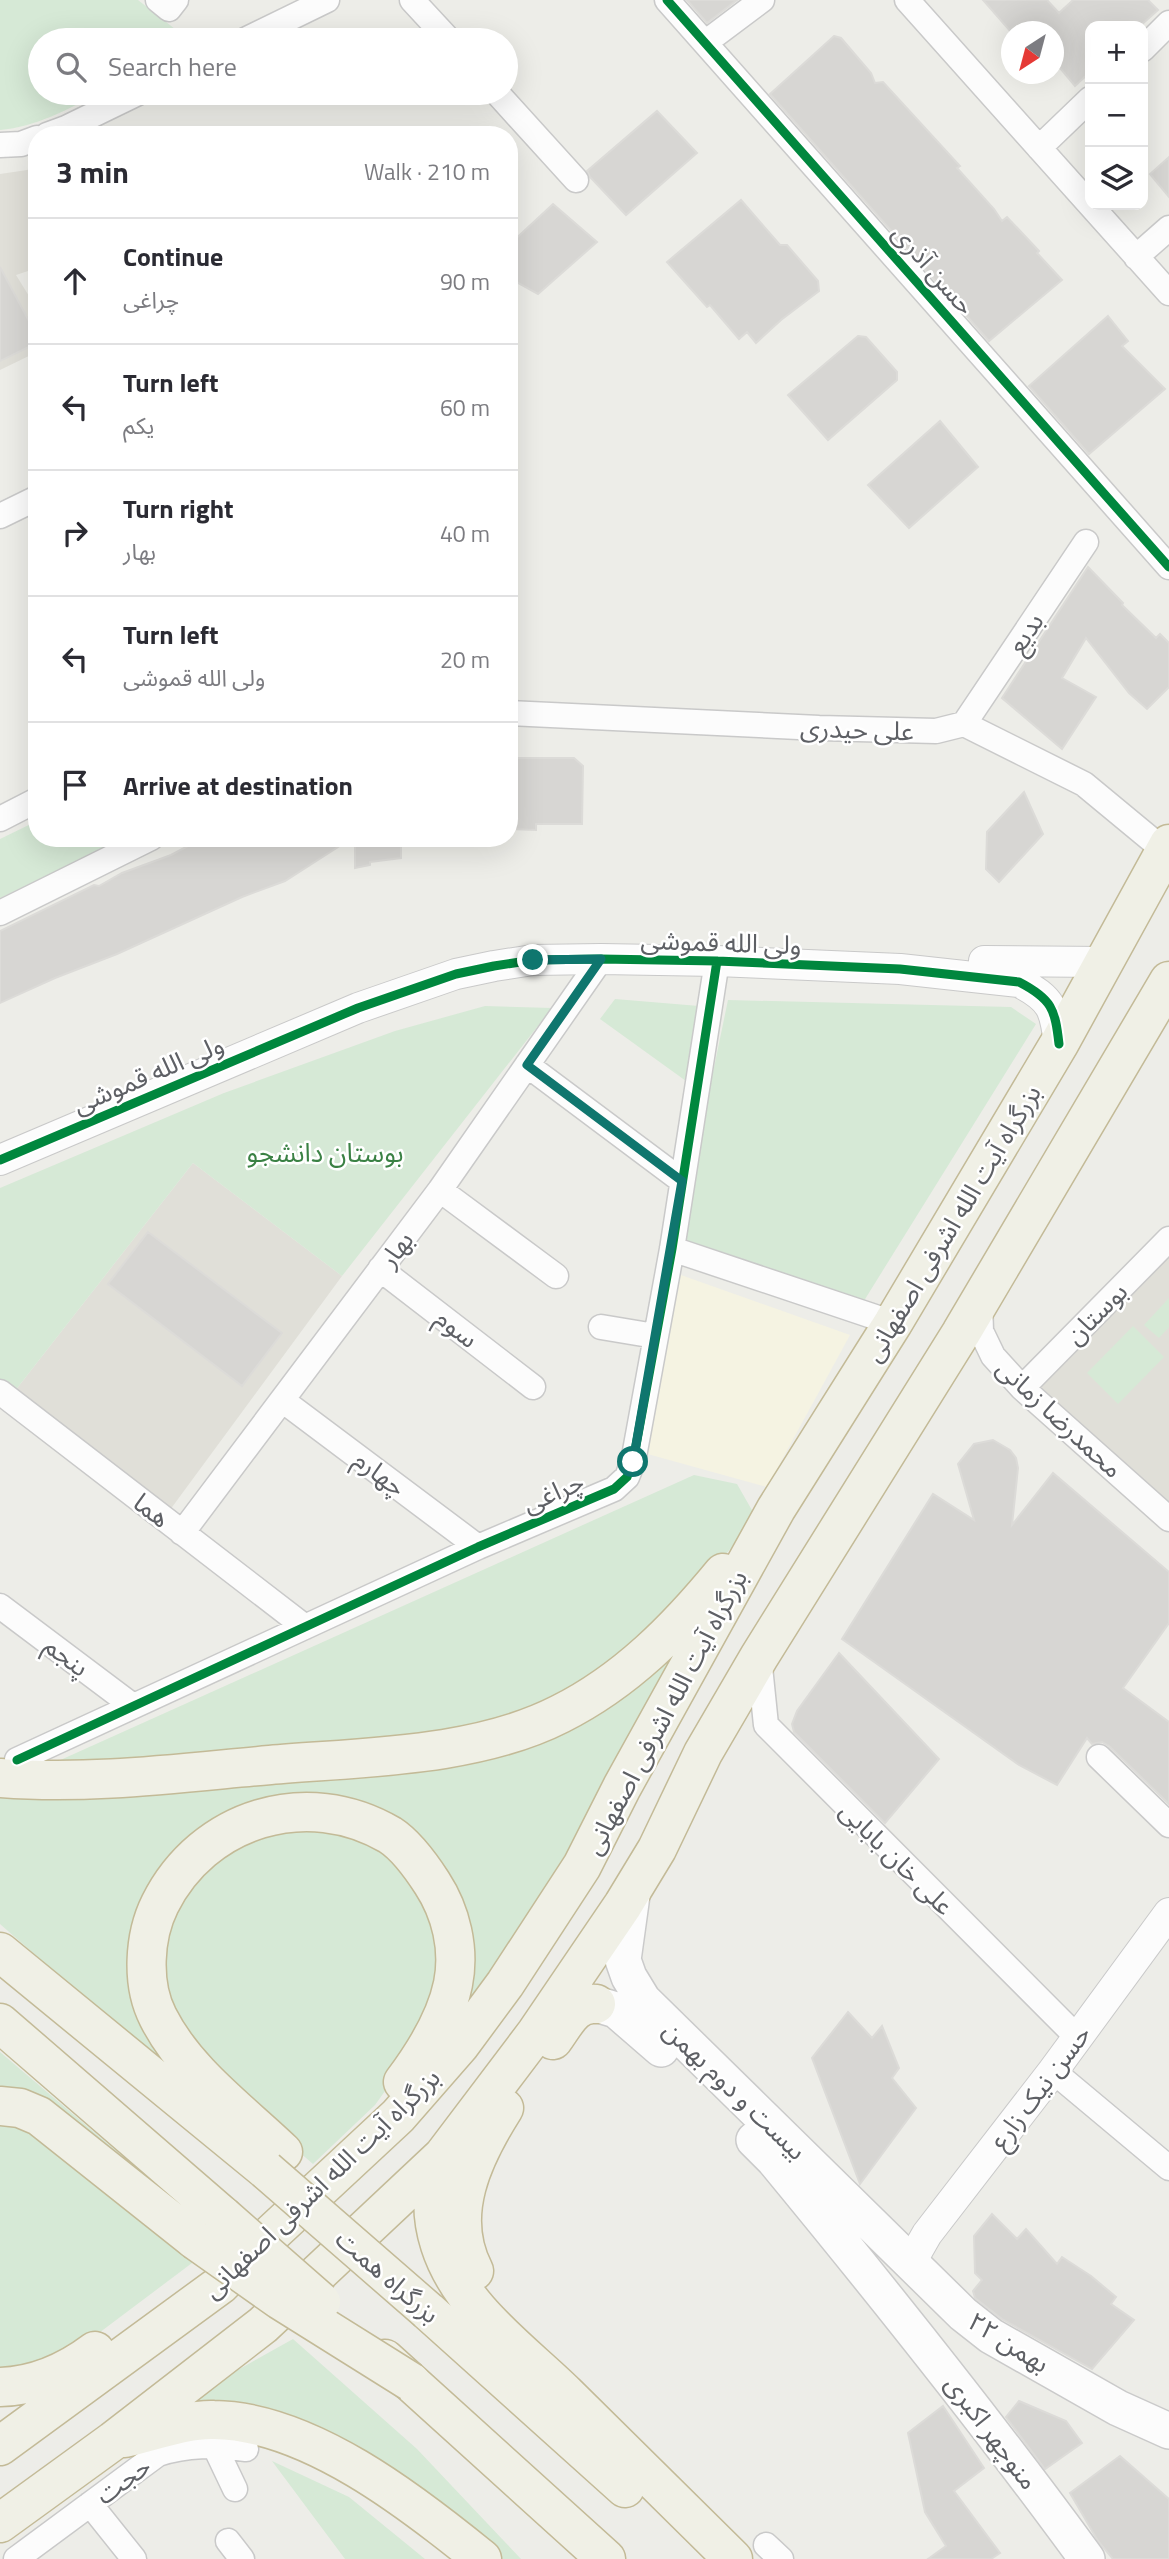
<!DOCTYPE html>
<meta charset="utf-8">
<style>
body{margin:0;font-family:"Titillium Web","Noto Sans Arabic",sans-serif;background:#f2f2f3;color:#2b2b33}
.controls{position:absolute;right:21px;top:21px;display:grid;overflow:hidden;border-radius:14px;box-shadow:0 7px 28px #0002}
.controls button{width:63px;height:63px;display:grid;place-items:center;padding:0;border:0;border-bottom:2px solid #e1e1e2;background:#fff;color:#2b2b33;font:35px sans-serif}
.compass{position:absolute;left:1001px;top:21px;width:63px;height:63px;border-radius:50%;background:#fff;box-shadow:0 7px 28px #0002;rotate:216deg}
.stop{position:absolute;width:21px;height:21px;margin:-16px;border:5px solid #0f766e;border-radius:50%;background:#fff}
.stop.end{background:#0f766e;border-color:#fff;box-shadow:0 2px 7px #0008}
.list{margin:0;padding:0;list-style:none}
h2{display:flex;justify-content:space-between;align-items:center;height:91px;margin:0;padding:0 28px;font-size:30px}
h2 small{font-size:23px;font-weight:400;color:#7c7c81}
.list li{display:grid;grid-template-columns:46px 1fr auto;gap:21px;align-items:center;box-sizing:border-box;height:126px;padding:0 28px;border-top:2px solid #e1e1e2}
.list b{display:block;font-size:26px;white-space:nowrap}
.list p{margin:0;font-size:23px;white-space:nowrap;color:#7c7c81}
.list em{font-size:23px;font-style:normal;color:#7c7c81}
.icon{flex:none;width:38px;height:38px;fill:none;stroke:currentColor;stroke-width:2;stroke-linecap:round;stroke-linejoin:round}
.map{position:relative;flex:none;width:1169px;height:2559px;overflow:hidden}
.search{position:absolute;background:#fff;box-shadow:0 7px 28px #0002;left:28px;top:28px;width:490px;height:77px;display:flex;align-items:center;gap:18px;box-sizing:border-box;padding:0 24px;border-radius:38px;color:#7c7c81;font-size:26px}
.panel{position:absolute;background:#fff;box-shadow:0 7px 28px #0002;left:28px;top:126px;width:490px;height:721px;border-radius:28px}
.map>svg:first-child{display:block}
</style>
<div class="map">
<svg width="1169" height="2559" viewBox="0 0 1169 2559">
<rect width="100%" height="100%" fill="#edede8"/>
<path fill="#f5f3e2" d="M 678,1274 L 850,1335 L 767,1487 L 644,1453 Z"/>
<path fill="#e0dfd8" d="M 37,166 L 37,268 L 16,275 L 37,309 L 37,352 L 0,370 L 0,174 L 27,170 Z
M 193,1163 L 342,1276 L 167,1514 L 11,1396 Z
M 1169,1257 L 1169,1502 L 1036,1385 Z"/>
<path fill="#d6e9d6" d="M 0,0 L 138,0 L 189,40 L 40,40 L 40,93 L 100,93 C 68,109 36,127 0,130 Z
M 37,821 L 37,838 L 129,838 L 0,898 L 0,839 Z
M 615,999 L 699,1006 L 686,1081 L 600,1019 Z
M 728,1000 L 1011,1007 L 1036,1024 L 862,1304 L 678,1241 Z
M 485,1006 L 552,1008 L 342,1276 L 193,1163 L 11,1396 L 0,1386 L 0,1188 L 224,1093 L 395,1031 Z
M 1169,1298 L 1169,1327 L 1159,1338 L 1144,1325 Z
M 1133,1326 L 1164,1357 L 1118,1404 L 1087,1373 Z
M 694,1475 L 737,1484 L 757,1519 L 629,1663 L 513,1726 L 36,1771 Z
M 715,1593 L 587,1834 L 447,2047 L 459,1991 L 414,1842 L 237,1815 L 137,1973 L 264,2148 L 120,2029 L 0,1924 L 0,1792 L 494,1750 Z
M 263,1827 L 369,1835 L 437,1911 L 441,1985 L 405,2063 L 375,2105 L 313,2164 L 255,2114 L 179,2035 L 159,1958 L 179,1893 Z
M 0,2052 L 328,2331 L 0,2097 Z
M 9,2115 L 200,2257 L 55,2366 L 0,2377 L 0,2116 Z
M 293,2339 L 417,2449 L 521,2559 L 495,2559 L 442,2516 L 183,2411 L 193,2395 Z
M 272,2461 L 349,2497 L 425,2559 L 345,2559 Z"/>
<path fill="#d7d6d3" stroke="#dcdbd8" stroke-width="2" d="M 687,0 L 737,0 L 707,23 Z
M 983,0 L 1047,0 L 1059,13 L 1073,0 L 1148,0 L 1158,10 L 1140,26 L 1090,26 L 1090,72 L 1075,86 L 1054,61 L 1054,32 L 1011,32 Z
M 834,36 L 841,38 L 871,73 L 875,83 L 883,82 L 960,166 L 957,168 L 994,209 L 1002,221 L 1007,217 L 1039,251 L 1037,253 L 1062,280 L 989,341 L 770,94 Z
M 657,111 L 697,153 L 626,215 L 590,177 L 587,171 Z
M 1169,157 L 1169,197 L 1150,174 Z
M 741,200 L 780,245 L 787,245 L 818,281 L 819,291 L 781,320 L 756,343 L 747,332 L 739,339 L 710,305 L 707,307 L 667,262 Z
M 553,204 L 597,242 L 538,294 L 509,278 L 509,245 Z
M 0,267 L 37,336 L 37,343 L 0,361 Z
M 1108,316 L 1128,341 L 1122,346 L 1165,389 L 1089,454 L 1029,386 Z
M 858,336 L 866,337 L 897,372 L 897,380 L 828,440 L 788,395 Z
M 940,421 L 978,467 L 909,528 L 868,485 Z
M 1088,567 L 1123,603 L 1122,605 L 1156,638 L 1160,634 L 1169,643 L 1169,687 L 1147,709 L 1129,693 L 1086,638 L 1062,678 L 1096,697 L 1062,749 L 1002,698 Z
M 509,758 L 574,758 L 583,766 L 582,824 L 536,824 L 536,830 L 509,829 Z
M 1024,792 L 1043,834 L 999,882 L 986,869 L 987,832 Z
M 203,838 L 352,838 L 285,881 L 242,897 L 117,954 L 55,978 L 0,1003 L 0,931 L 94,885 L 99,886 L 122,873 L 171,855 Z
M 355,838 L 401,838 L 401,858 L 370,862 L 370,865 L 355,868 Z
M 148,1232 L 282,1333 L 242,1386 L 108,1284 Z
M 993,1440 L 1010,1450 L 1016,1458 L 1018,1468 L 1012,1525 L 1053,1473 L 1169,1572 L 1169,1623 L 1123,1688 L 1169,1722 L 1169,1804 L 1109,1746 L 1102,1742 L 1092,1744 L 1087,1738 L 1057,1785 L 1019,1765 L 842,1639 L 933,1494 L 974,1520 L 958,1464 L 974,1444 Z
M 839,1653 L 939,1759 L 885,1823 L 794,1732 L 792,1724 L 797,1711 Z
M 848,2012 L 872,2038 L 882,2026 L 899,2068 L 892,2078 L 916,2108 L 860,2184 L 812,2058 Z
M 992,2214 L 1017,2239 L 1026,2229 L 1057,2264 L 1062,2257 L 1091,2276 L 1116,2297 L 1111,2304 L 1134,2320 L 1092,2369 L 1002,2319 L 975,2298 L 973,2291 L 982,2280 L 975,2273 L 974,2236 Z
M 1019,2401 L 1066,2421 L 1082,2443 L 1045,2469 L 1006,2417 Z
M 943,2406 L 984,2468 L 954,2491 L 1000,2553 L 991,2559 L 928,2559 L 946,2546 L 925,2512 L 908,2433 Z
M 1120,2456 L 1169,2499 L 1169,2559 L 1113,2559 L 1098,2541 L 1070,2493 Z"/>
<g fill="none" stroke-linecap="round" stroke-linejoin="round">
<g stroke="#c9c9c9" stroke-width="27">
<path id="minor" d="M 158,0 L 169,9 L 176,0
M 412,0 L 449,40
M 667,0 L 1169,567
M 907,0 L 1169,293
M 245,40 L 327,0
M 706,42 L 762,0
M 1143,49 L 1169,23
M 497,93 L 576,180
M 47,135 L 66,128 L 138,93
M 0,145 L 21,144 L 37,138
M 1039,148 L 1090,99
M 1136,257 L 1169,228
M 0,516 L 37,498
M 509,713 L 819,728 L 936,731 L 964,724 L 1084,784 L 1165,851
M 964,724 L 1086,542
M 0,819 L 37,800
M 0,913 L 151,838
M 527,1065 L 682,1181
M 440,1190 L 556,1276
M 672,1249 L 893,1323
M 380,1269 L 533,1387
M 980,1302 L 981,1331 L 993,1356 L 1022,1388 L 1169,1519
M 601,1327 L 655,1336
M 1022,1388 L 1169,1239
M 0,1392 L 305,1627
M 282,1400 L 478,1547
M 182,1533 L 440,1190 L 601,959
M 0,1606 L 133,1706
M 759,1657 L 766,1725 L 1078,2038
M 1099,1757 L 1169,1825
M 17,1760 L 478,1547 L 614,1489 L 627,1477 L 633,1462 L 672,1249 L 717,961
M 1053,2071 L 1169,2168
M 214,2445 L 235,2489
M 90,2504 L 134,2559
M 228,2541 L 242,2559
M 766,2545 L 781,2559
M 16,2559 L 158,2454 C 188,2444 215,2445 246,2449"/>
</g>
<g stroke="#c9c9c9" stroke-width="32">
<path id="tertiary" d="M 984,961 L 1103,962
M 0,1160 L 358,1008 L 456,974 L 494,966 L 533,960 L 601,959 L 717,961 L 900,969 L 1019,982 C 1052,999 1055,1009 1059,1044
M 911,2262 L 927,2234 L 1053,2071 L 1169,1913"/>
</g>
<g stroke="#cacaca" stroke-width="38">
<path id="secondary" d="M 633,1888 L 623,1960 L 629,1977 L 643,2000 L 963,2314 L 991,2336 L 1118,2408 L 1169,2431
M 596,2004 L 616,2010 L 661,2049
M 754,2140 L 774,2160 C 882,2291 987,2422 1087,2559"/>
</g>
<g stroke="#c3ba97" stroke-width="41">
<path id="trunk" d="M 0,1778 C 90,1785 180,1773 270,1765 C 363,1757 476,1757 560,1714 C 626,1681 677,1629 723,1573
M 0,1952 L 266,2170
M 0,2023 L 223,2216
M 553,2040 C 565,2024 574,2002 596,2004
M 0,2106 L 20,2108 L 39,2116 L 195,2240
M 283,2152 C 239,2110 185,2071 158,2017 C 141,1984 144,1936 160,1904 C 203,1818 307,1786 390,1835 C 407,1846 421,1866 432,1883 C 451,1912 460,1949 453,1984 C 446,2018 424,2054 403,2082
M 443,2156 C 431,2186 430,2214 440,2245 C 460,2308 521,2350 566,2394 C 622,2449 678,2504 733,2559
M 474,2271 C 445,2215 473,2157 504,2108
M 428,2311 L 625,2488
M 385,2359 L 606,2559
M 0,2387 C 36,2386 67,2372 95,2351
M 125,2438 C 153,2432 185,2419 214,2420 C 308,2421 412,2502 482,2559
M 0,2446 L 220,2285 L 269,2236 L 398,2116 L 460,2045 L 505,1984 L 582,1866 L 622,1787 L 776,1509 L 893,1323 L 1059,1044 L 1169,844
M 0,2523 L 113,2441 L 263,2325 L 443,2156 L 536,2033 L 623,1905 L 657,1849 L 703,1753 L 759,1657 L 961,1333 L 1169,981"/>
</g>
<use href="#minor" stroke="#fcfcfc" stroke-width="24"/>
<use href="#tertiary" stroke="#fcfcfc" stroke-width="30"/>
<use href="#secondary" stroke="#fcfcfc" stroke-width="35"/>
<use href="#trunk" stroke="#f0f0e6" stroke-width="38"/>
<g stroke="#c3ba97" stroke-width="41" stroke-linecap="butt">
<path id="trunk-bridge" d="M 266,2170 L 428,2311
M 223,2216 L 321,2302
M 195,2240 L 280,2300 L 411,2382"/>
</g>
<use href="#trunk-bridge" stroke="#f0f0e6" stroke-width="38"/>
<g stroke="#fff" stroke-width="13">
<path id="cycleway" d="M 667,0 L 1169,567
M 0,1160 L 358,1008 L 456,974 L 494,966 L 533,960 L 601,959 L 717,961 L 900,969 L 1019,982 C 1052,999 1055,1009 1059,1044
M 17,1760 L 478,1547 L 614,1489 L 627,1477 L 633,1462 L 672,1249 L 717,961"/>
</g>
<use href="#cycleway" stroke="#00873e" stroke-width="9"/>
</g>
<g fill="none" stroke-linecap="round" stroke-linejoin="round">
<path stroke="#0f766e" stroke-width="9" d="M 533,960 L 601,959 L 527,1065 L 682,1181 L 633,1462"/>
</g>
<g text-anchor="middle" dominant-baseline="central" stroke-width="5" stroke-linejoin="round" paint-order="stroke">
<g font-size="26" fill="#5e6065" stroke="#fff">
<text transform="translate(934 269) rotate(49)">حسن آذری</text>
<text transform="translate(1025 633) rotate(-56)">بدیع</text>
<text transform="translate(857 729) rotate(2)">علی حیدری</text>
<text transform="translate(721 942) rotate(2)">ولی الله قموشی</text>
<text transform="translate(148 1074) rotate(-23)">ولی الله قموشی</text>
<text transform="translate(952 1223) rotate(-59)">بزرگراه آیت الله اشرفی اصفهانی</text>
<text transform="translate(396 1249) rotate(-53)">بهار</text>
<text transform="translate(1096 1313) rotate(-45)">بوستان</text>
<text transform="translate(457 1328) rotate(38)">سوم</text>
<text transform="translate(1060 1418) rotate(43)">محمدرضا زمانی</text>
<text transform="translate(380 1473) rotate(37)">چهارم</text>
<text transform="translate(553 1492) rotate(-23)">چراغی</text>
<text transform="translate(152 1510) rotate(38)">هما</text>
<text transform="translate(67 1656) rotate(37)">پنجم</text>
<text transform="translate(665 1712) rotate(-62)">بزرگراه آیت الله اشرفی اصفهانی</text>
<text transform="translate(897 1858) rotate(45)">علی خان بابایی</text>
<text transform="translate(1040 2087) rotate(-53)">حسن نیک زارع</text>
<text transform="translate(735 2090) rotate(44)">بیست و دوم بهمن</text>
<text transform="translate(321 2183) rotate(-44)">بزرگراه آیت الله اشرفی اصفهانی</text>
<text transform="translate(388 2276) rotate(41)">بزرگراه همت</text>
<text transform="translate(1009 2342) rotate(32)">۲۲ بهمن</text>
<text transform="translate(992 2432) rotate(53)">منوچهر اکبری</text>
<text transform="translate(123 2480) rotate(-36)">حجت</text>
</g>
<g font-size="26" fill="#3a8144" stroke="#fff">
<text x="325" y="1152">بوستان دانشجو</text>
</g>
</g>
</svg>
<div class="controls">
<button>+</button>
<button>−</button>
<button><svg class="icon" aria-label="layers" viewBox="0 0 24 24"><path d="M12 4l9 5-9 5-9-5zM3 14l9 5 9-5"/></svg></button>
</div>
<svg class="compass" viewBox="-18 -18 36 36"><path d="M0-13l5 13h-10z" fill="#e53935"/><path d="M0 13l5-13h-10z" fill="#7c7c81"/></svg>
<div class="stop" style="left:633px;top:1462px"></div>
<div class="stop end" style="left:533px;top:960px"></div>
<div class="search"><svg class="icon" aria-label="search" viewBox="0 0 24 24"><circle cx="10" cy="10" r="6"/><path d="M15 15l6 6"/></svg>Search here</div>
<section class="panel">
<h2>3 min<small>Walk · 210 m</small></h2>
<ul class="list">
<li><svg class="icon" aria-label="ahead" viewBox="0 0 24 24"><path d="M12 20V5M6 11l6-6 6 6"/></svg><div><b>Continue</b><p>چراغی</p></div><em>90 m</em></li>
<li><svg class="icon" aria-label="left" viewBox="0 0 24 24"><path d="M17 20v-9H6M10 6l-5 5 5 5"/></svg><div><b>Turn left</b><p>یکم</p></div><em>60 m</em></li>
<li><svg class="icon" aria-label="right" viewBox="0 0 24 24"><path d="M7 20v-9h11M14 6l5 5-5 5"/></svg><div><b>Turn right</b><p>بهار</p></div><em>40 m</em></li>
<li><svg class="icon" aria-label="left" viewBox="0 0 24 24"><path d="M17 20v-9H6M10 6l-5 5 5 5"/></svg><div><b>Turn left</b><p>ولی الله قموشی</p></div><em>20 m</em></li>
<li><svg class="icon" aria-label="arrive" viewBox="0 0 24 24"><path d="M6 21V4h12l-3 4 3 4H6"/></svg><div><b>Arrive at destination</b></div></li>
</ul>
</section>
</div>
